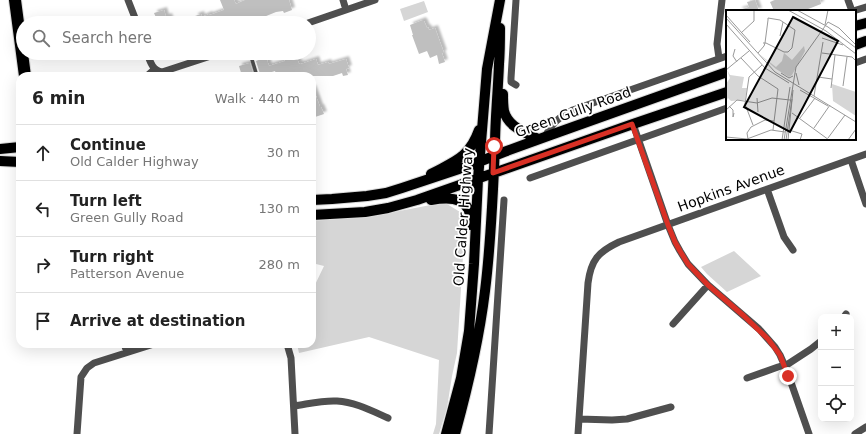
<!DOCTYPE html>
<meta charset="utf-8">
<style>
body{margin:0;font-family:"DejaVu Sans",sans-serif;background:#f6f6f6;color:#222}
.controls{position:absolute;right:12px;bottom:12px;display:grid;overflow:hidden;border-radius:8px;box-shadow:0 4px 16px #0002}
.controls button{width:36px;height:36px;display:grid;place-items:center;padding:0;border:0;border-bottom:1px solid #e0e0e0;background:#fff;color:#222;font:20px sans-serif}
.stop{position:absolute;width:12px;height:12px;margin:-9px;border:3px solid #d93025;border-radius:50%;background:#fff}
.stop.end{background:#d93025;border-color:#fff;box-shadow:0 1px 4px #0008}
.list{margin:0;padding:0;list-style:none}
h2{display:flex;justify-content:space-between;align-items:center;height:52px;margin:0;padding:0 16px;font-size:17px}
h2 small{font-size:13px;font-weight:400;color:#767676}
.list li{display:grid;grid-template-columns:26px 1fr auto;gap:12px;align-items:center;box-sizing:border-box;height:56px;padding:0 16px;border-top:1px solid #e0e0e0}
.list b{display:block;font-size:15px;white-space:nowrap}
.list p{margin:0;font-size:13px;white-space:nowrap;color:#767676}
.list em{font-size:13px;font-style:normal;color:#767676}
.icon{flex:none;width:22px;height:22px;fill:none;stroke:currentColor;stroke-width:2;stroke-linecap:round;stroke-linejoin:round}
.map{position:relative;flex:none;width:866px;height:434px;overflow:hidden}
.search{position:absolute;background:#fff;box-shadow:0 4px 16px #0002;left:16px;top:16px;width:300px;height:44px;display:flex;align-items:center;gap:10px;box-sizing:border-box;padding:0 14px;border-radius:22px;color:#767676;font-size:15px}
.panel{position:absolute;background:#fff;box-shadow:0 4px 16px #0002;left:16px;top:72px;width:300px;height:276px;border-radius:12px}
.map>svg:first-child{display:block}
</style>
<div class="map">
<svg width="866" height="434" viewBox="0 0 866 434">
<defs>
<filter id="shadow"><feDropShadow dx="3" dy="-3" stdDeviation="1" flood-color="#0004"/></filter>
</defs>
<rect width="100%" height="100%" fill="#fff"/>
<path fill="#d6d6d6" d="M 424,1 L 428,12 L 404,21 L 400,9 Z
M 436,204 L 447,204 L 460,212 L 465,224 L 457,353 L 452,376 L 447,408 L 439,434 L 433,434 L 436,424 L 439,360 L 369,337 L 299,353 L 297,344 L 312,344 L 312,291 L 324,266 L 312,263 L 312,221 L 373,216 Z
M 734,251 L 761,276 L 727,292 L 707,274 L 701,267 Z"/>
<path fill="#bfbfbf" filter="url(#shadow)" d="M 220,0 L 234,0 L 236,4 L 245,0 L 289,0 L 292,10 L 284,13 L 283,11 L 276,12 L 249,23 L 198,23 L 195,16 L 201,14 L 202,17 L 209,14 L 210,15 L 224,10 Z
M 755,0 L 759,11 L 739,11 L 739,10 L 749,7 L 747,2 Z
M 775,0 L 820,0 L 821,4 L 803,11 L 774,11 L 770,2 Z
M 164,10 L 166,17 L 169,16 L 171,22 L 168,23 L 152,23 L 157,20 L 154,13 Z
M 423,20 L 423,21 L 424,21 L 427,28 L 428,27 L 429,30 L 435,28 L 444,53 L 442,53 L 445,62 L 439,64 L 437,55 L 430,58 L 427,51 L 419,54 L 412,35 L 413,35 L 410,25 Z
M 282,53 L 288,53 L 289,57 L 296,55 L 299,64 L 301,63 L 301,64 L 316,59 L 318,65 L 328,62 L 329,64 L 346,59 L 349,68 L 346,69 L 348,75 L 343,76 L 342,73 L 333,76 L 280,76 L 279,73 L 276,74 L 275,71 L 262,75 L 262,73 L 260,74 L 256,61 L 266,57 L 269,66 L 285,61 Z
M 250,63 L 254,76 L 242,76 L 239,66 Z
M 312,88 L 313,88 L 320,107 L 321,107 L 324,114 L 312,118 Z"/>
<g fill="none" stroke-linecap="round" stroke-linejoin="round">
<g stroke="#dbdbdb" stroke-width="12">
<path id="primary" d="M 855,26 L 866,23
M 855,45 L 866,41
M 503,94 C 503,100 503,105 504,111 C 508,127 525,132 538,139
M 0,149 L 20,147
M 0,161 L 20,162
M 431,174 C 455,161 469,158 479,130
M 312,200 L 332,199 L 367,196 L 386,193 L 402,188 L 471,165 L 504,152 L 545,137 L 727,72
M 431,200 C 453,196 472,198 471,225
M 312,215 L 365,212 L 388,208 L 417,200 L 633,124 L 727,92
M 446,434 L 461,378 L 469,331 L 474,264 L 478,179 L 487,69 L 500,0
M 455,434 C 468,387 479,340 485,291 C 491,243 493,195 495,146 C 495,119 498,92 499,64 C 500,52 500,40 500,28"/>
</g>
<g stroke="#dbdbdb" stroke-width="14">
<path id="motorway" d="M 15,0 L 25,76"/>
</g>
<path stroke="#4f4f4f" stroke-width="3.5" d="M 250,53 L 257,76"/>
<path stroke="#4f4f4f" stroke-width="7" d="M 128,0 L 137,23
M 343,0 L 346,10
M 848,0 L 852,11
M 853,11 L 866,7
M 308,23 L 375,0
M 147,53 C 150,61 152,70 162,72 L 220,53
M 719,58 L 717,44 L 722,0
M 855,63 L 866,59
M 147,76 L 155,69
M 516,85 L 511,82 L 511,78 L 516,0
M 633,124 L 668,225 L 675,242 L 680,251 L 688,264 L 708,285 L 759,329 L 775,347 L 780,355 L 787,371 L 809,434
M 545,137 C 552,123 559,117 573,110 L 727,56
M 851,160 L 866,204
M 530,178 L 727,108
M 767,189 L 784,237 L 793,250
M 844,317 L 846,314
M 673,324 L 708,285
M 124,344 L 127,352
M 287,344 L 291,358 L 295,434
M 747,378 L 778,367 L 788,364 L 811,349 L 821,341
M 294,406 C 308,404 323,400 337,401 C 355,402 372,411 388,418
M 579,419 L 612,420 L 627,419 L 671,407
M 77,434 L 81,377 L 87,368 L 94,363 L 154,344
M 489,434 L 504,200
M 578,434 L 588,283 C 591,260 598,252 619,242 L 866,154
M 855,434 L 866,427"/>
<use href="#primary" stroke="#000" stroke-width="10"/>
<use href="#motorway" stroke="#000" stroke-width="12"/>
</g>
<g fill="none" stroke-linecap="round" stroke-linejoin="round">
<path stroke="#d93025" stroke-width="5" d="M 494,146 L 493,173 L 632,124 L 668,225 L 675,242 L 680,251 L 688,264 L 708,285 L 744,316 L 768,339 L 780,355 L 788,376"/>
</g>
<g text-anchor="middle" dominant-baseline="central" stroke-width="3.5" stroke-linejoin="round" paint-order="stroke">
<g font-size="14" fill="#000" stroke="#fff">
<text transform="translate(573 112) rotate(-20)">Green Gully Road</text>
<text transform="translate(731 188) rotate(-20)">Hopkins Avenue</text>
<text transform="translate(463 217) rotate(-86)">Old Calder Highway</text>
</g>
</g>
<g transform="translate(726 10)">
<rect width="130" height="130" fill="#fff"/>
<path d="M 78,36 L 79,41 L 66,65 L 63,67 L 50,59 L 33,44 L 50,57 L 56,51 L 58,43 L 66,50 ZM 1,60 L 4,65 L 18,67 L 16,78 L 21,78 L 19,90 L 5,91 L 2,88 L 0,91 L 0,74 L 4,68 ZM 106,74 L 130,82 L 130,106 L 107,91 Z" fill="#d6d6d6"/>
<path fill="none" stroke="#999" stroke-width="1" d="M 62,0 L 100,21 L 130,44M 71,0 L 102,17 L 130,38M 0,5 L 24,32M 0,8 L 49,62 L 130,112M 102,12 L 113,18 L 129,34M 0,14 L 39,58 L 63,73M 99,15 L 102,0M 15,23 L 28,11 L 28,0M 54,26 L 57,12M 96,28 L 117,35M 9,39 L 7,46 L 11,52M 32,43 L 38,36 L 39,33 L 42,10 L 42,8 L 54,10 L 69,20 L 66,38 L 62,42 L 58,42 L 40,33 L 37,33M 96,43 L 126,47 L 130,51M 15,48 L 32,66 L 52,79 L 47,120M 0,60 L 23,41M 55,63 L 63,68 L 67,66M 70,63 L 73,75M 92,67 L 106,69M 117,76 L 121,47M 105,78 L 109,45M 74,80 L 102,96M 88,86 L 97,32M 31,88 L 32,102M 19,94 L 23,67 L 36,55M 19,94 L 27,115M 3,96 L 7,100 L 7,107 L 8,103M 0,100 L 11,90 L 31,93 L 46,88 L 64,90M 66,103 L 103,130M 74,108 L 89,88M 88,118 L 104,95M 63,120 L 76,124 L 74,130M 0,127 L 21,129 L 45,120 L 59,122M 102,128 L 119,105M 22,129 L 21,123 L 25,117 L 39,110 L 48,111M 56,130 L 64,77M 58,130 L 70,57 L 102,12M 60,130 L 66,89M 62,130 L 67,80M 122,130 L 130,119"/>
<path fill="#000" fill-opacity="0.15" stroke="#000" stroke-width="2" d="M 67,7 L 112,31 L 64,122 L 18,97 Z"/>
<rect width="130" height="130" fill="none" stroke="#000" stroke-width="2"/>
</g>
</svg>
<div class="controls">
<button>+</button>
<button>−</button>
<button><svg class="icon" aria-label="locate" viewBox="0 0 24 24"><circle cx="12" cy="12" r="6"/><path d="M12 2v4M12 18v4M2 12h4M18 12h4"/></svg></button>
</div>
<div class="stop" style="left:494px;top:146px"></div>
<div class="stop end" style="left:788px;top:376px"></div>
<div class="search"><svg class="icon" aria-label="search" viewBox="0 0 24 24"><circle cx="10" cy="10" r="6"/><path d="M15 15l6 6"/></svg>Search here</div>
<section class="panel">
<h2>6 min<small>Walk · 440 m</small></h2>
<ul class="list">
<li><svg class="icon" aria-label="ahead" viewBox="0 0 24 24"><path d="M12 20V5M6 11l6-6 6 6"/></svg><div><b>Continue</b><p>Old Calder Highway</p></div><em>30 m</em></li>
<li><svg class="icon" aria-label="left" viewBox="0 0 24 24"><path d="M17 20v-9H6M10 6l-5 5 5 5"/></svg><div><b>Turn left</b><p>Green Gully Road</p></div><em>130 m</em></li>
<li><svg class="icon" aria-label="right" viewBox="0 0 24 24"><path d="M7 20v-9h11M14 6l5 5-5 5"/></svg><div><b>Turn right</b><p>Patterson Avenue</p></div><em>280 m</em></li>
<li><svg class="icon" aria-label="arrive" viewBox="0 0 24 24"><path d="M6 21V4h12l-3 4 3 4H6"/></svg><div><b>Arrive at destination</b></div></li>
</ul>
</section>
</div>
